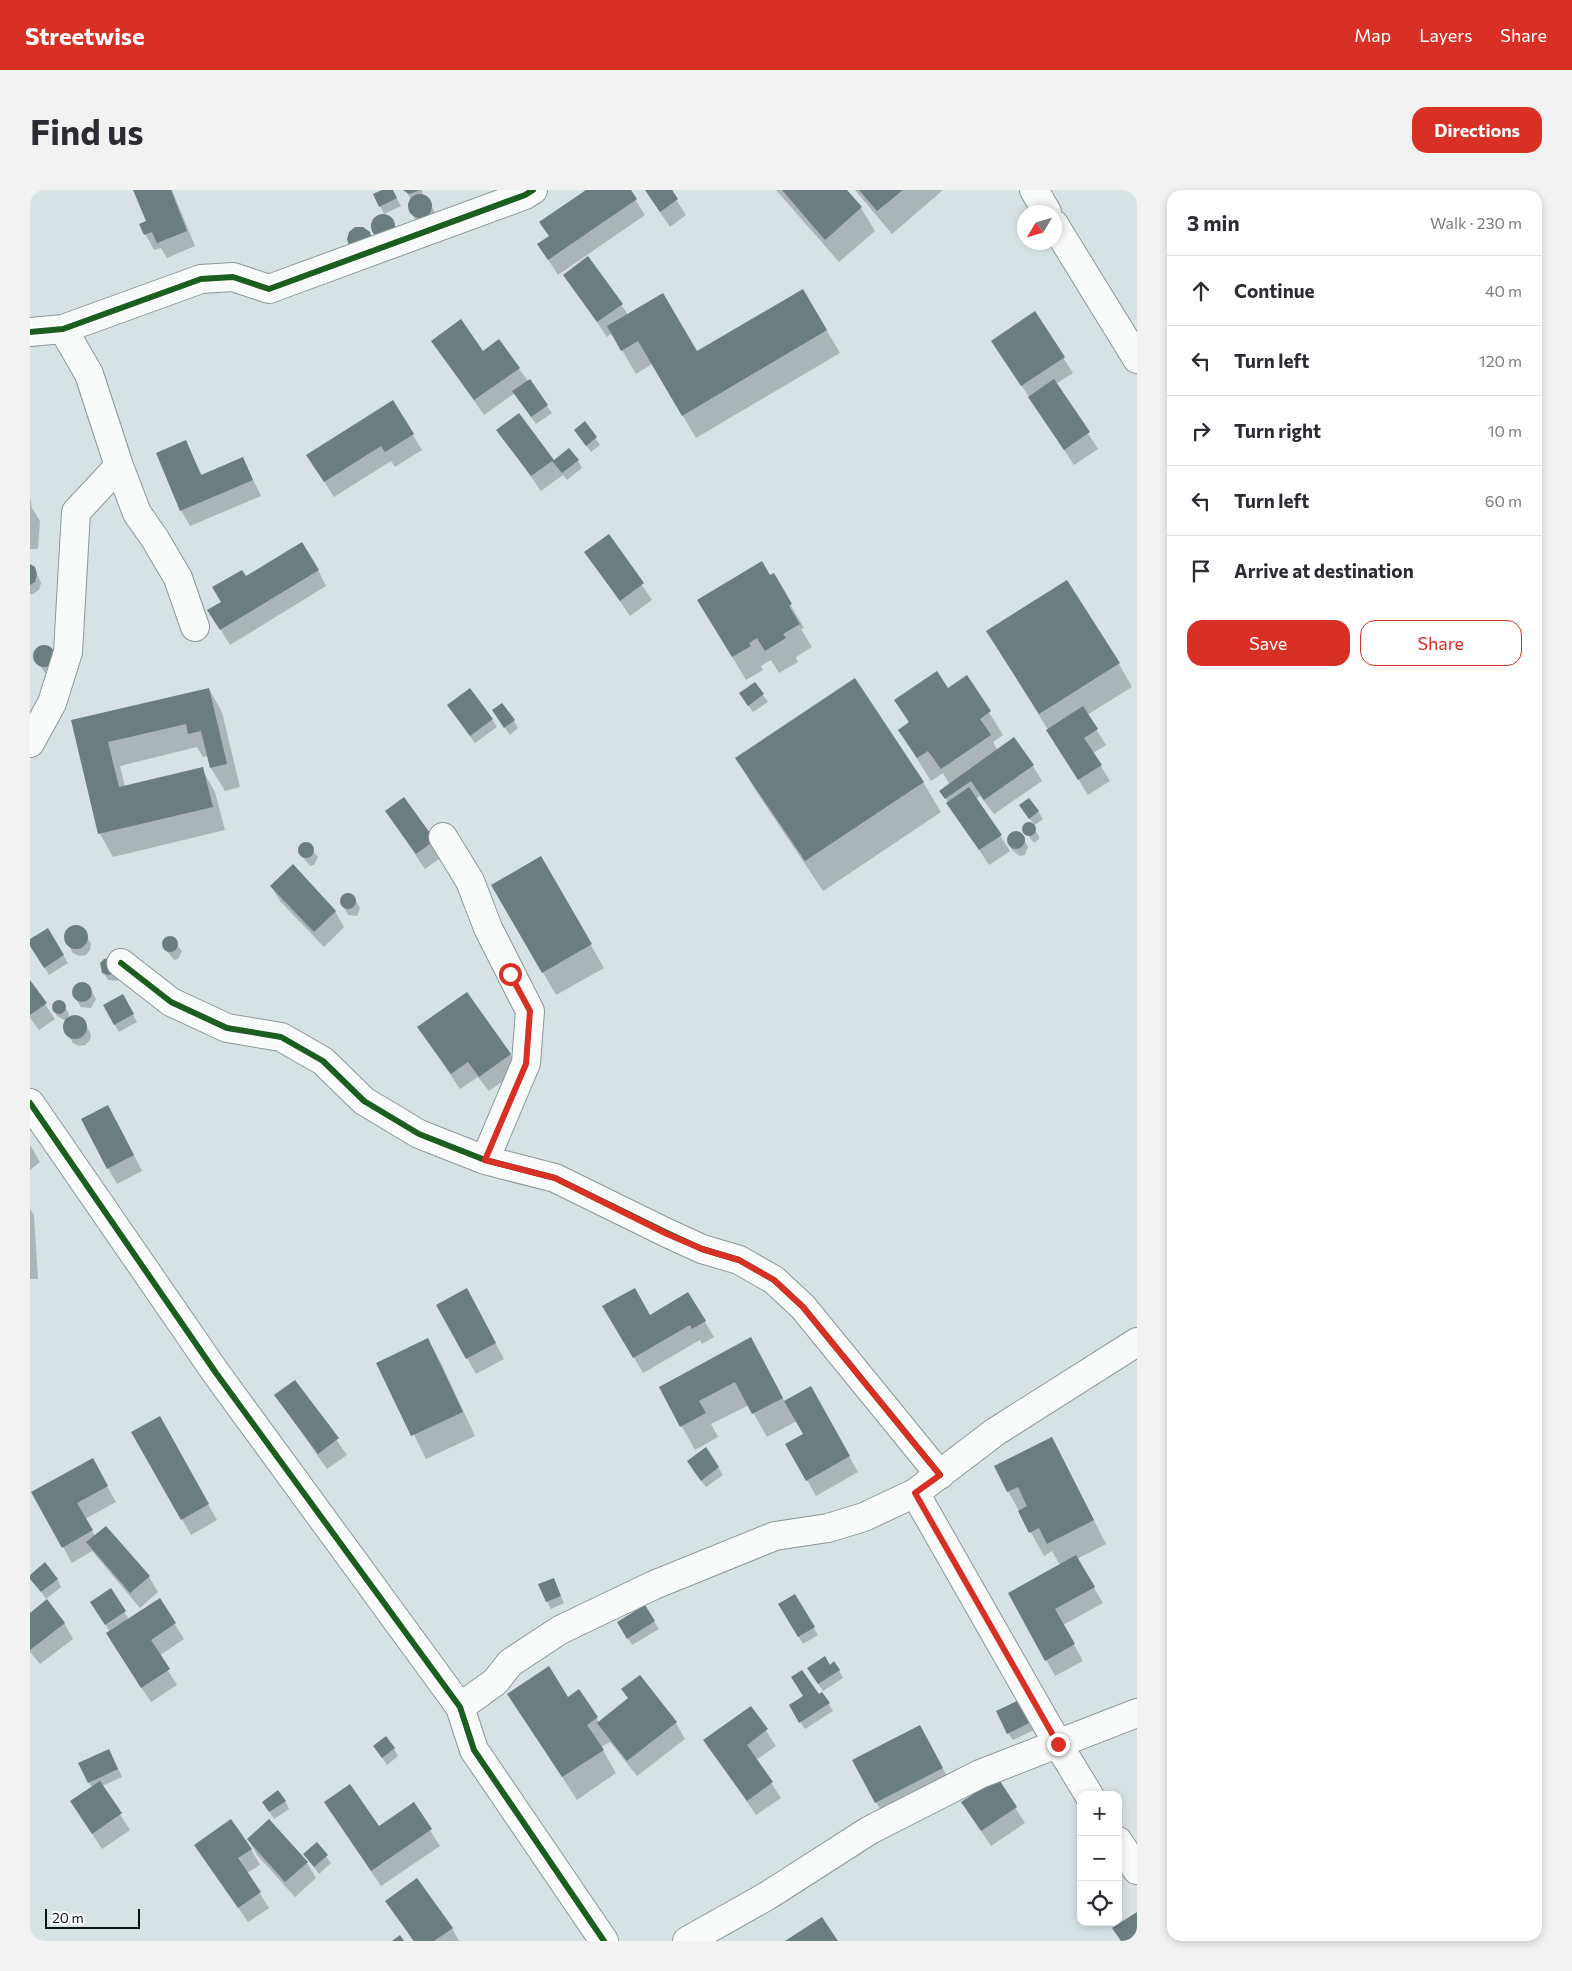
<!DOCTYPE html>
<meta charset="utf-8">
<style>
body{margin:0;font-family:Commissioner,sans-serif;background:#f2f2f3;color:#2b2b33}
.controls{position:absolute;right:15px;bottom:15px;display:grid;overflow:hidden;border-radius:10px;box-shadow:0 2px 8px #0003}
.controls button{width:45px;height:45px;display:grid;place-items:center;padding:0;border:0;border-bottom:1px solid #e1e1e2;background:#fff;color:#2b2b33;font:25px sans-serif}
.compass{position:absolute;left:987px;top:15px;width:45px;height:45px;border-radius:50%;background:#fff;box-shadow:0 2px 8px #0003;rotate:232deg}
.scale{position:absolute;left:15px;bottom:12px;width:95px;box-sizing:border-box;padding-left:5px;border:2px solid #091112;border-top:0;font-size:14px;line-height:18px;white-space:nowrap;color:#091112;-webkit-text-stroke:4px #fff;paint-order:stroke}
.stop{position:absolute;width:15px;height:15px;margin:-11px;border:4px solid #d93025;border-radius:50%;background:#fff}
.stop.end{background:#d93025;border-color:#fff;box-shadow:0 1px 5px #0008}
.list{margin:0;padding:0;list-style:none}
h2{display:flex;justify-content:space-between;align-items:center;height:65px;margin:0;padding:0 20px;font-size:21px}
h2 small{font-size:16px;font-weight:400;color:#7c7c81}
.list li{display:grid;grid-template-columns:32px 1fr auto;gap:15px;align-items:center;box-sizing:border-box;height:70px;padding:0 20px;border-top:1px solid #e1e1e2}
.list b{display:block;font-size:19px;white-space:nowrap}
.list em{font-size:16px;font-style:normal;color:#7c7c81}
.actions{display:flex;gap:10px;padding:15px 20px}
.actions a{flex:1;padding:11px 0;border:1px solid #d93025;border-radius:15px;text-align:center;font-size:18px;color:#d93025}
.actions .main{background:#d93025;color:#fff}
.icon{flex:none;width:28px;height:28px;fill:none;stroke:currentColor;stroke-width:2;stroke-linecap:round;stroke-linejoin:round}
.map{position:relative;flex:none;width:1107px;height:1751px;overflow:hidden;border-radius:15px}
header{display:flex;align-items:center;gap:30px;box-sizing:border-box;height:70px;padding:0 25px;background:#d93025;color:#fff}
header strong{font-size:24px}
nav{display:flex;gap:28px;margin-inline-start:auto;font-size:18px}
.intro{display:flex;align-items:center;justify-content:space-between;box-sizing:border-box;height:120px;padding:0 30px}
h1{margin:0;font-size:35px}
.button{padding:12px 22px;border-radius:15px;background:#d93025;color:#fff;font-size:18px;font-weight:700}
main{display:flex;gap:30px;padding:0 30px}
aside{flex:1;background:#fff;border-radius:15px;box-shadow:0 2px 8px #0003}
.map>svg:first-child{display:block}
</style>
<header>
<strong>Streetwise</strong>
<nav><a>Map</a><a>Layers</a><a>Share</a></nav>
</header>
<div class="intro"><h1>Find us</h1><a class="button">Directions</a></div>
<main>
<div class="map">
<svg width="1107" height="1751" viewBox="0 0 1107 1751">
<rect width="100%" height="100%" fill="#d6e2e4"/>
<path fill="#0003" d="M 104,0 L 142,0 L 165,56 L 137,68 L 131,58 L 124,60 L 110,34 L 117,31 Z
M 355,0 L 362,0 L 371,16 L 354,24 L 345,5 Z
M 375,0 L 392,0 L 393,6 L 399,10 L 406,25 L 386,31 L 379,16 L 381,9 Z
M 558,0 L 599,0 L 615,25 L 528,85 L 509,55 L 520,47 L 511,32 Z
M 615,0 L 644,0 L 641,2 L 656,25 L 640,37 Z
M 746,0 L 816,0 L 831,18 L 845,41 L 809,72 Z
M 825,0 L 913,0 L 862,44 Z
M 349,26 L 356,26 L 367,38 L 348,52 L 342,37 L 344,30 Z
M 535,85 L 591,114 L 598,125 L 667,163 L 773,100 L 810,163 L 666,248 L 622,174 L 606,184 L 582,143 L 577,147 Z
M 1004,123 L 1043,183 L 1026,194 L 1068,259 L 1044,275 L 962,151 Z
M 402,151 L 453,162 L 489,179 L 522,223 L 506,234 L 485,203 L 454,225 Z
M 362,211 L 392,260 L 365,277 L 361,271 L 304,307 L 287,280 Z
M 489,224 L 524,272 L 548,271 L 552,278 L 537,290 L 533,285 L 511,301 L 468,240 Z
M 555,233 L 570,255 L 561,262 L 550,247 Z
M 155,252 L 172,285 L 213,269 L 231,306 L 160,336 L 151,320 Z
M 0,307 L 2,318 L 10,331 L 8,359 L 0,359 Z
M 578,345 L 622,410 L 600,426 L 556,362 Z
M 0,375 L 4,378 L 11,393 L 9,400 L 3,404 L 0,404 Z
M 288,380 L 296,396 L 200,455 L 188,435 L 192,412 Z
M 743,385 L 774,438 L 771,439 L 782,457 L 766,467 L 768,472 L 749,483 L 741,470 L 731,476 L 733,480 L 716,490 L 682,433 Z
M 958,442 L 1089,474 L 1102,497 L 1057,525 L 1076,555 L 1063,563 L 1080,591 L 1058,605 Z
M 12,457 L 18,457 L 27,469 L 22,484 L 16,484 L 7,472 L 5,466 L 7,460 Z
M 937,487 L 973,545 L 963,552 L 968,561 L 1003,576 L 1012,591 L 964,624 L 950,606 L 946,609 L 980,661 L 959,675 L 911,601 L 920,595 L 913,583 L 901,591 L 869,540 L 879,533 L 866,510 L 918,500 Z
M 725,494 L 738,512 L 723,522 L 715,511 Z
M 179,499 L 192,522 L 210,597 L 195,601 L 181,578 L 178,566 L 173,567 L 167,557 L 90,576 L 95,597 L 172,579 L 185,602 L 195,640 L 83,667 L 70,644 L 42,531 Z
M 423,522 L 462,529 L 467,537 L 445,553 Z
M 468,528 L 484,531 L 488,538 L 480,545 Z
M 707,568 L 893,592 L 911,622 L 793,701 L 724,598 Z
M 373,609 L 413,666 L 395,679 L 356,621 Z
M 1008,621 L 1013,629 L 1005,635 L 995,623 Z
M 999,633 L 1009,646 L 1009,649 L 1004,653 L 994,640 L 996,634 Z
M 982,644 L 991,644 L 998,657 L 995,665 L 990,666 L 982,660 L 978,652 Z
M 276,653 L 288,667 L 284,675 L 280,676 L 269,662 L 272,654 Z
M 511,668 L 574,778 L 526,805 L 463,695 Z
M 241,696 L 305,721 L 314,737 L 294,757 L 250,711 Z
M 319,704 L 323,705 L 330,718 L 327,726 L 318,725 L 314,717 L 312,708 Z
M 47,737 L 53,739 L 61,754 L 60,760 L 56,765 L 49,766 L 43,763 L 35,749 L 36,743 L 40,738 Z
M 17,740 L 38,773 L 19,785 L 0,754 L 0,751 Z
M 141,747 L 152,761 L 148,769 L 144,770 L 133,756 L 133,751 Z
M 71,778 L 90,788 L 87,791 L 78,790 Z
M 0,792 L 25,829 L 9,840 L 0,828 Z
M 48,795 L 58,796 L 63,804 L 66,809 L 61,818 L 51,817 L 46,809 L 44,798 Z
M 26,812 L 33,813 L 39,824 L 38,829 L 46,826 L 52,829 L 61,844 L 60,850 L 55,855 L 49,856 L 43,853 L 35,839 L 36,831 L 27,826 L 23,819 Z
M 97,813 L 107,832 L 89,842 L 74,815 Z
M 389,838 L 480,864 L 489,880 L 459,901 L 448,887 L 430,899 Z
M 87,932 L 112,981 L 87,994 L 78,978 Z
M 0,955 L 10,972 L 0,980 Z
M 0,1018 L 4,1026 L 8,1089 L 0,1089 Z
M 658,1104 L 684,1147 L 672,1154 L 670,1150 L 613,1183 L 574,1117 L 620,1126 Z
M 445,1115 L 474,1169 L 446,1184 L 408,1116 Z
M 398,1150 L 411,1173 L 445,1246 L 396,1269 L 348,1173 Z
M 734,1172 L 755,1212 L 780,1198 L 828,1282 L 786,1306 L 757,1254 L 774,1245 L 767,1231 L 737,1247 L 719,1215 L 681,1234 L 688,1247 L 665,1260 L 630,1197 Z
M 265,1191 L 317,1265 L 297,1279 L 246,1206 Z
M 129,1228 L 187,1330 L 161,1345 L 103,1242 Z
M 676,1259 L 693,1285 L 676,1297 L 662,1279 Z
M 62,1269 L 86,1312 L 55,1329 L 65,1346 L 119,1387 L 128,1402 L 110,1418 L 62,1361 L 42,1373 L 3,1303 Z
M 1034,1272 L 1076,1354 L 1047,1369 L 1073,1413 L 1033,1435 L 1053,1471 L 1025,1486 L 980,1404 L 1030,1375 L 1022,1361 L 1014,1366 L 978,1301 Z
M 0,1386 L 27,1389 L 31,1397 L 16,1409 Z
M 523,1390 L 534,1413 L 521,1419 L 517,1411 Z
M 81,1400 L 99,1430 L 130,1410 L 154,1449 L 129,1466 L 147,1495 L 121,1512 L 86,1459 L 77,1444 L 80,1442 L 66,1419 Z
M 764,1406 L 788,1445 L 773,1454 L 750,1415 Z
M 615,1417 L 629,1439 L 602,1455 L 589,1433 Z
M 0,1425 L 34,1433 L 43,1449 L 10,1474 L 0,1462 Z
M 800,1477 L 809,1480 L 813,1488 L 793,1501 L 783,1486 Z
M 609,1487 L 646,1533 L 655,1549 L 607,1586 L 580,1552 L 571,1557 L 586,1583 L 547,1610 L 479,1504 L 538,1509 L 549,1501 L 569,1532 L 599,1509 L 593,1500 Z
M 993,1509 L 1008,1538 L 983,1550 L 978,1543 Z
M 799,1514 L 803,1521 L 775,1539 L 760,1516 Z
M 720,1517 L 746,1556 L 726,1570 L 751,1608 L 726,1625 L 675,1550 Z
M 899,1552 L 921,1594 L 855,1628 L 846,1612 Z
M 345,1557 L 364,1559 L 368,1566 L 357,1575 Z
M 79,1560 L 92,1587 L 72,1596 L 100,1640 L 72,1659 L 51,1627 L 62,1598 L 50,1573 Z
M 967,1590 L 995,1633 L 961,1656 L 942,1627 Z
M 255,1611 L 259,1619 L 244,1629 L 238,1619 Z
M 295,1613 L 348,1638 L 383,1614 L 410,1656 L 351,1696 Z
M 218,1649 L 277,1673 L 286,1688 L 265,1707 L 227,1665 Z
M 165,1655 L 221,1659 L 230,1675 L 217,1683 L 239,1718 L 218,1732 Z
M 275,1664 L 296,1666 L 301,1673 L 289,1684 Z
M 357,1711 L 422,1738 L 429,1751 L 383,1751 Z"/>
<path fill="#6c7d80" d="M 103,0 L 141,0 L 157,41 L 127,53 L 122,42 L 114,45 L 109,34 L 116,31 Z
M 352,0 L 363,0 L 367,8 L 349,17 L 343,4 Z
M 373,0 L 390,0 L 379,4 Z
M 556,0 L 601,0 L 607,9 L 518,70 L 507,54 L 519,46 L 509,32 Z
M 615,0 L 642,0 L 648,9 L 630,22 Z
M 752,0 L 817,0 L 832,17 L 795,50 Z
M 829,0 L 873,0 L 847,21 Z
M378 16a12 12 0 1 1 24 0a12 12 0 1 1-24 0Z
M341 36a12 12 0 1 1 24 0a12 12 0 1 1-24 0Z
M 325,37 L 333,37 L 340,42 L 342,49 L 319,56 L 317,49 L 319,42 Z
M 558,66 L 593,114 L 567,132 L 533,85 Z
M 773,99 L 797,140 L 652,226 L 608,151 L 591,161 L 577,136 L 633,103 L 667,161 Z
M 1005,121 L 1035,167 L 991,196 L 961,151 Z
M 431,129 L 453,161 L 469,149 L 490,178 L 444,210 L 401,151 Z
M 500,189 L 518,215 L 501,227 L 482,201 Z
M 1024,189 L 1060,242 L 1034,260 L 998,207 Z
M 363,210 L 384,244 L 355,262 L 351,256 L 294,292 L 276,265 Z
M 489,223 L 524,270 L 539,258 L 549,270 L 532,283 L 522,271 L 501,286 L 466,240 Z
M 555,231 L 567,247 L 556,256 L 544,240 Z
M 156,250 L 171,285 L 213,267 L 223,290 L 150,321 L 126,263 Z
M 579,344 L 614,393 L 590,411 L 554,362 Z
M 272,352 L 289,380 L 190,440 L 177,420 L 191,412 L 182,397 L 212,380 L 216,386 Z
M 732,371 L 740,385 L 744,383 L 762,414 L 759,416 L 770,434 L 753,444 L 756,448 L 735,461 L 727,448 L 719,453 L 721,456 L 702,467 L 667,410 Z
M 0,374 L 5,377 L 7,384 L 5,392 L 0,395 Z
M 1037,390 L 1090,473 L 1009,524 L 956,441 Z
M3 466a11 11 0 1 1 22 0a11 11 0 1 1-22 0Z
M 907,481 L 918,498 L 937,485 L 961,521 L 950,529 L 961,545 L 911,579 L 898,561 L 887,568 L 868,540 L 879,532 L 864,510 Z
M 825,488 L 894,592 L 775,671 L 705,568 Z
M 725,492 L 734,504 L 718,516 L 709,503 Z
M 179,498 L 197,574 L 180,578 L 171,541 L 158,544 L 156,534 L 78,552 L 89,597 L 173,577 L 183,617 L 68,644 L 41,530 Z
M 440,498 L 463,529 L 440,546 L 417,515 Z
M 472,513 L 485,530 L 474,538 L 462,520 Z
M 1053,516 L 1068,539 L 1054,548 L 1072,575 L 1048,590 L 1016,540 Z
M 984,547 L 1004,575 L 954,610 L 941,591 L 915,609 L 909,601 Z
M 939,597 L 972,645 L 949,660 L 916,613 Z
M 374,607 L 405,650 L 386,664 L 355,621 Z
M 999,608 L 1009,621 L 999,629 L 989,615 Z
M992 639a7 7 0 1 1 14 0a7 7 0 1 1-14 0Z
M977 650a9 9 0 1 1 18 0a9 9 0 1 1-18 0Z
M268 660a8 8 0 1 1 16 0a8 8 0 1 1-16 0Z
M 511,666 L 562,754 L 512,783 L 461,695 Z
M 263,674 L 306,721 L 284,742 L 240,696 Z
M310 711a8 8 0 1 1 16 0a8 8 0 1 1-16 0Z
M34 747a12 12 0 1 1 24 0a12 12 0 1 1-24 0Z
M 18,738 L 34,765 L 14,778 L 0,756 L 0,749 Z
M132 754a8 8 0 1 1 16 0a8 8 0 1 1-16 0Z
M 79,768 L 83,784 L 77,785 L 72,783 L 70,773 L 74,769 Z
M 0,790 L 17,813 L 0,825 Z
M42 802a10 10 0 1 1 20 0a10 10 0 1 1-20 0Z
M 437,802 L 481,864 L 449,887 L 438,872 L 421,884 L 387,837 Z
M 93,804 L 104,824 L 84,835 L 73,815 Z
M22 817a7 7 0 1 1 14 0a7 7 0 1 1-14 0Z
M33 837a12 12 0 1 1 24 0a12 12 0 1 1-24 0Z
M 78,915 L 104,965 L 77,979 L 51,929 Z
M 437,1098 L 466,1153 L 436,1169 L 406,1115 Z
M 605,1098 L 620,1125 L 658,1102 L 676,1131 L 662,1139 L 660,1135 L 603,1168 L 572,1116 Z
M 721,1147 L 753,1208 L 722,1224 L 705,1192 L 669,1211 L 676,1223 L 650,1237 L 629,1197 Z
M 398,1148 L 433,1222 L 381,1246 L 346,1173 Z
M 265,1190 L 309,1248 L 288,1264 L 244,1205 Z
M 781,1196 L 820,1266 L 776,1291 L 755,1254 L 773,1244 L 754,1211 Z
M 130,1226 L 179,1314 L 151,1330 L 101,1242 Z
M 1022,1247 L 1064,1330 L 1017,1354 L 1009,1338 L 999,1343 L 988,1321 L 997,1316 L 988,1297 L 977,1302 L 964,1276 Z
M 676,1257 L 689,1277 L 671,1291 L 657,1271 Z
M 63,1268 L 78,1296 L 47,1313 L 63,1340 L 32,1358 L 1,1302 Z
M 76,1336 L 120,1386 L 100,1403 L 56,1352 Z
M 1046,1365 L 1065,1397 L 1025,1419 L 1045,1454 L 1015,1471 L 978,1403 Z
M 15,1372 L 28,1389 L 11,1402 L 0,1389 L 0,1385 Z
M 524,1388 L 531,1406 L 516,1412 L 508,1394 Z
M 81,1398 L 96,1421 L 75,1435 L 60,1412 Z
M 765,1404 L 785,1437 L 768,1447 L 748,1414 Z
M 130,1408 L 146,1433 L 121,1450 L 140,1479 L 111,1498 L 76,1443 Z
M 17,1409 L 35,1433 L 0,1460 L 0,1423 Z
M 615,1415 L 625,1431 L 597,1449 L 587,1432 Z
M 795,1466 L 800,1475 L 804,1471 L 810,1480 L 788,1494 L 777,1478 Z
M 519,1476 L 538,1507 L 549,1499 L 568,1527 L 557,1535 L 574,1560 L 532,1587 L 477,1504 Z
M 772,1480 L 789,1504 L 792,1502 L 800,1513 L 769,1533 L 759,1515 L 773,1506 L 761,1487 Z
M 610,1485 L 647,1532 L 597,1571 L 567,1533 L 598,1508 L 591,1499 Z
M 993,1508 L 1005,1530 L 977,1544 L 966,1521 Z
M 721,1516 L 738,1539 L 717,1555 L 743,1592 L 717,1611 L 673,1550 Z
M 890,1535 L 913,1578 L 845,1613 L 822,1570 Z
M 356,1546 L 365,1558 L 352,1568 L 343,1556 Z
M 79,1559 L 88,1579 L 58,1593 L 48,1573 Z
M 968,1588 L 987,1617 L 951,1641 L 931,1612 Z
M 70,1591 L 92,1623 L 62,1644 L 40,1611 Z
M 320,1594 L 349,1636 L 384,1612 L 402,1639 L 341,1681 L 294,1612 Z
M 248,1600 L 256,1611 L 239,1622 L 232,1612 Z
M 201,1629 L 222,1659 L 208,1668 L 231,1702 L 208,1718 L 164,1655 Z
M 239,1629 L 278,1672 L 255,1692 L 217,1649 Z
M 287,1652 L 298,1665 L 284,1677 L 273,1664 Z
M 387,1688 L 423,1738 L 404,1751 L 384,1751 L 355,1711 Z
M 1107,1722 L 1107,1751 L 1091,1751 L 1082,1738 Z
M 792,1727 L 808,1751 L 755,1751 Z
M 370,1745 L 374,1751 L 362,1751 Z"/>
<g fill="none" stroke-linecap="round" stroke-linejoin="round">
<g stroke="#8d9698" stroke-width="30">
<path id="minor" d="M 1004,0 L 1017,22
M 1024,34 L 1107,169
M 0,142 L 33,139 L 171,89 L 203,87 L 239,99 L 495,5 L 503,0
M 89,276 L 107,323 L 125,349 L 148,388 L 165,437
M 0,553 L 22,513 L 38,462 L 46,322 L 89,276 L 59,184 L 33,139
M 413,647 L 440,691 L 458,738 L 500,821 L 496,873 L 455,970
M 91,773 L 141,812 L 197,838 L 251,847 L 293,871 L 334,911 L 389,944 L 455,970 L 525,988 L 637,1043 L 672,1059 L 709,1070 L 744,1090 L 773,1117 L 910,1285
M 0,913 L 186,1183 L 430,1517 L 444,1560 L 574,1751
M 885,1303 L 1028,1554 L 1059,1605
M 430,1517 L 465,1492 L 480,1473 L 530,1440 L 624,1395 L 745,1346 L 798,1338 L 834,1327 L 885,1303 L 965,1242 L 1107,1152
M 1088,1651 L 1107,1680
M 657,1751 L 737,1706 L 840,1640 L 950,1584 L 1107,1523"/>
</g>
<use href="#minor" stroke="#f9fbfb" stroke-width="28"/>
<g stroke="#fff" stroke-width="9">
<path id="cycleway" d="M 0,142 L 33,139 L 171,89 L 203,87 L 239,99 L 495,5 L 503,0
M 91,773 L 141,812 L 197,838 L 251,847 L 293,871 L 334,911 L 389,944 L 455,970 L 525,988 L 637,1043 L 672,1059 L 709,1070 L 744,1090 L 773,1117 L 910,1285
M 0,913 L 186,1183 L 430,1517 L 444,1560 L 574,1751"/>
</g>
<use href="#cycleway" stroke="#1b5e20" stroke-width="6"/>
</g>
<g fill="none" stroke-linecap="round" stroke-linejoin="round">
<path stroke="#d93025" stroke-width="6" d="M 480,784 L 500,821 L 496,874 L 455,970 L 525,988 L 637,1044 L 672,1059 L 709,1070 L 744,1090 L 773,1117 L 910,1285 L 885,1303 L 1028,1554"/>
</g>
</svg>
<div class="controls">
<button>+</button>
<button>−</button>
<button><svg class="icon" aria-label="locate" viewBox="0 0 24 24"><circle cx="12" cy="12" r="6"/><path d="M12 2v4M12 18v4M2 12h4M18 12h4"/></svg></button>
</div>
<svg class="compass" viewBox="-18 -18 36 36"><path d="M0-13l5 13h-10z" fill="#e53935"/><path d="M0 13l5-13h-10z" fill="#7c7c81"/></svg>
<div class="scale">20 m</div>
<div class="stop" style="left:480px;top:784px"></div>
<div class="stop end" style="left:1028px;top:1554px"></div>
</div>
<aside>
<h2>3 min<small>Walk · 230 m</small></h2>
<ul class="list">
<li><svg class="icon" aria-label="ahead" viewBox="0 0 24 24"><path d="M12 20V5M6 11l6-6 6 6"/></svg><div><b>Continue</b></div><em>40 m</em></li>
<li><svg class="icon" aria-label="left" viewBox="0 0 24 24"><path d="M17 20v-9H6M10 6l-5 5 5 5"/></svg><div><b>Turn left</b></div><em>120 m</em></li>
<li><svg class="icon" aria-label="right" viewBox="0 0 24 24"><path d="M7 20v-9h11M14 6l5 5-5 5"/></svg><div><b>Turn right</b></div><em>10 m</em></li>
<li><svg class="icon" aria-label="left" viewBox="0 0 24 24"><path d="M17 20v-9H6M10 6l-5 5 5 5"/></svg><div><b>Turn left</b></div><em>60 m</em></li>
<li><svg class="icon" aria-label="arrive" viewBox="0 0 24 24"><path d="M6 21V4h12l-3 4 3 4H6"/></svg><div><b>Arrive at destination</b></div></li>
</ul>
<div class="actions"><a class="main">Save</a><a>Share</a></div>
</aside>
</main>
